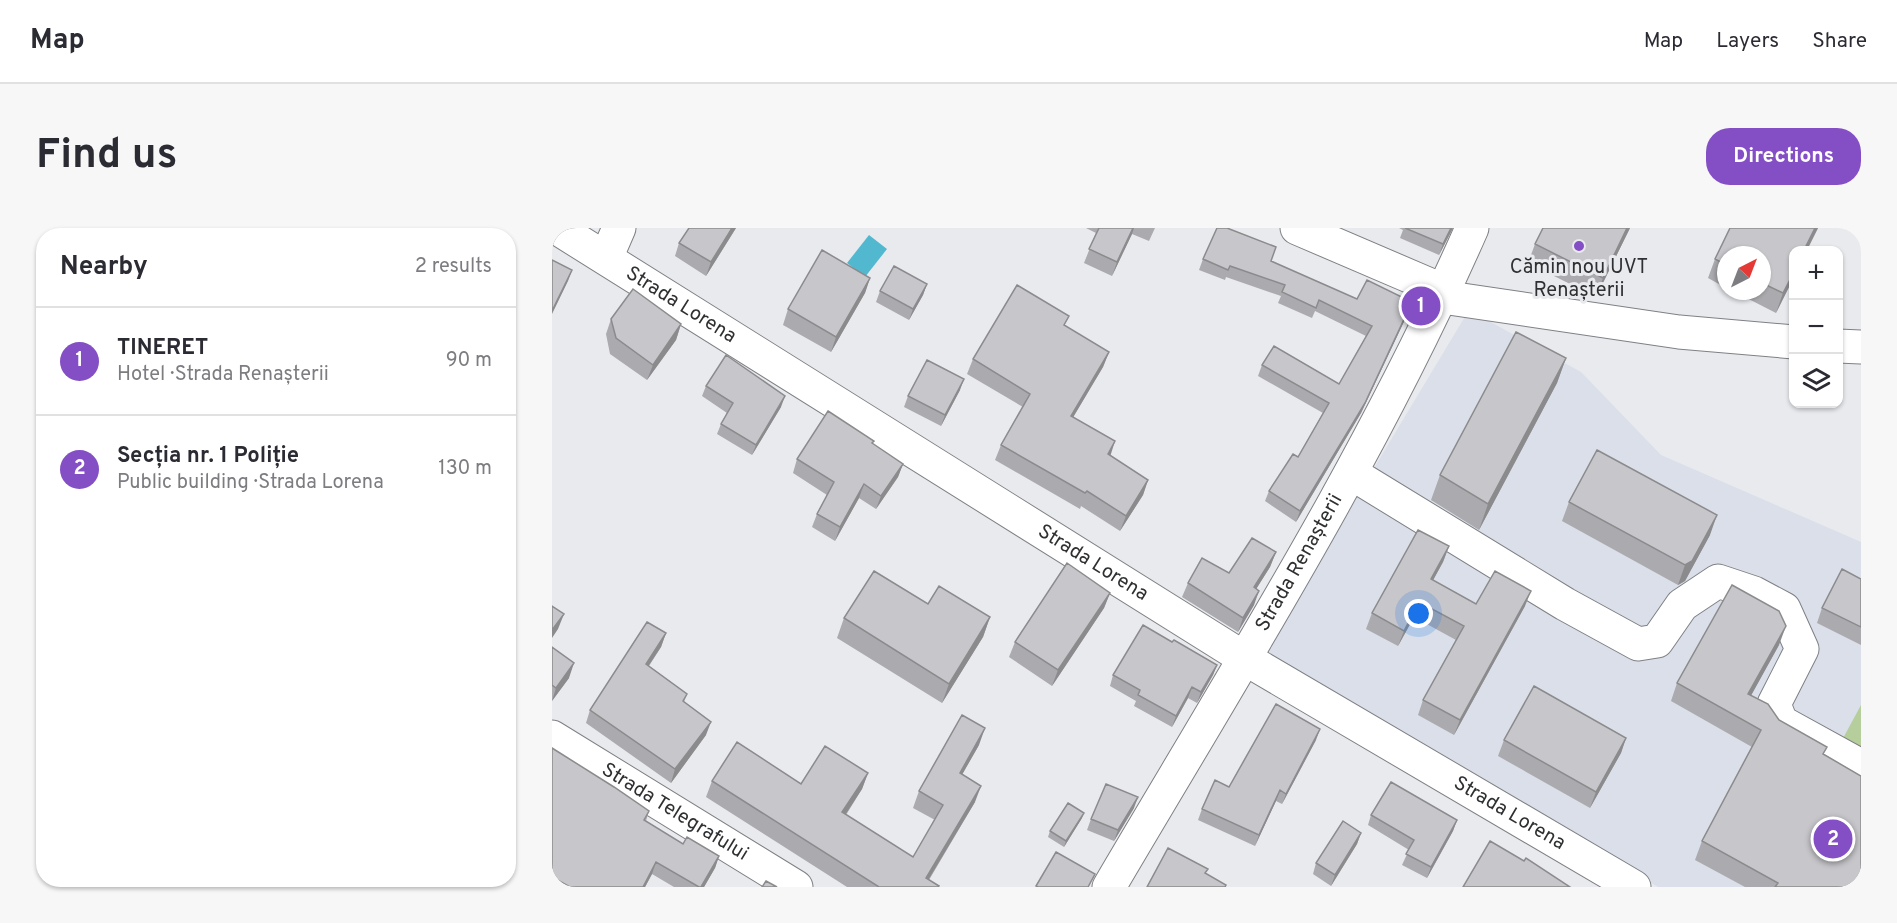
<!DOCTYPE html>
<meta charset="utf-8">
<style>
body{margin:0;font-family:Overpass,sans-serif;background:#f7f7f7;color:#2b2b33}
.controls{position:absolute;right:18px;top:18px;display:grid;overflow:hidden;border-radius:12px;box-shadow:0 2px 4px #0004}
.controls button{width:54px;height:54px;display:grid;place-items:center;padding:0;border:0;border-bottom:2px solid #e1e1e2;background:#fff;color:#2b2b33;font:30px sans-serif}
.compass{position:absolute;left:1165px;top:18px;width:54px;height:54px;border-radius:50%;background:#fff;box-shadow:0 2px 4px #0004;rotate:42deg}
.you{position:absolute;left:867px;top:386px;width:21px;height:21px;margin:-15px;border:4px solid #fff;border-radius:50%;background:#1a73e8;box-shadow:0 0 0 9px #1a73e833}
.badge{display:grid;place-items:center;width:39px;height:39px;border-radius:50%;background:#844ec5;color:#fff;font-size:20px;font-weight:700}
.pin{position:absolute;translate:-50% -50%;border:3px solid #fff;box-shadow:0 2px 6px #0006}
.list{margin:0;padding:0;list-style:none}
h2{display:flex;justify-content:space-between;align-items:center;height:78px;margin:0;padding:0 24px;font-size:26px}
h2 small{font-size:20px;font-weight:400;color:#7c7c81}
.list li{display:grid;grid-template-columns:39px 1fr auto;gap:18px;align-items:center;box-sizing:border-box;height:108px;padding:0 24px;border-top:2px solid #e1e1e2}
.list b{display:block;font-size:22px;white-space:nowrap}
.list p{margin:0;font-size:20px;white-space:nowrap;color:#7c7c81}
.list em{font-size:20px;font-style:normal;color:#7c7c81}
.icon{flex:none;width:33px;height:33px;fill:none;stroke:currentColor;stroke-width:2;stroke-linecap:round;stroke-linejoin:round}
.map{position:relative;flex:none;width:1309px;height:659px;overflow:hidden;border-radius:24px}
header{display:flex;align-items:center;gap:36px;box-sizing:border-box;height:84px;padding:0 30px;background:#fff;border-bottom:2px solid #e1e1e2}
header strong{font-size:28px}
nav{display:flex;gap:33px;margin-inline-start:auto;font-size:21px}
.intro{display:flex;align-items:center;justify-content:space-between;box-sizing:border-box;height:144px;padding:0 36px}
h1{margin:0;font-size:42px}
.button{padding:15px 27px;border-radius:24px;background:#844ec5;color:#fff;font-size:21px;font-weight:700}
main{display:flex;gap:36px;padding:0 36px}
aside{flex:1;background:#fff;border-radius:24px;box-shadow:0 2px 4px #0004}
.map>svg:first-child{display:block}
</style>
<header>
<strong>Map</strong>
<nav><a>Map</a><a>Layers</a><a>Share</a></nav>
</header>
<div class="intro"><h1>Find us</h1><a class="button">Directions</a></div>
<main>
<aside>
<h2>Nearby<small>2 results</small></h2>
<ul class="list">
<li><span class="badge">1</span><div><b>TINERET</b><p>Hotel · Strada Renașterii</p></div><em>90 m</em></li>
<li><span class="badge">2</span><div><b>Secția nr. 1 Poliție</b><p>Public building · Strada Lorena</p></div><em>130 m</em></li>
</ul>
</aside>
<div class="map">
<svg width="1309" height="659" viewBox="0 0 1309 659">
<rect width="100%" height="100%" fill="#e8eaee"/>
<path fill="#dadfe9" d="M 917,82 L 1029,144 L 1109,227 L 1309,314 L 1309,659 L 1106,659 L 712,423 Z"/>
<path fill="#b5ce9c" d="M 1309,477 L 1309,525 L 1289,514 Z"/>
<path fill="#52b8d0" d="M 317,7 L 335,21 L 313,49 L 295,35 Z"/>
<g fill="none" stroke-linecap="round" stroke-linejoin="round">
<g stroke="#7f8084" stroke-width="35">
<g id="minor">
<path id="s1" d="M 5,0 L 692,430 L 1082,659"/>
<path d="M 745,0 L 892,63"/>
<path d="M 54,30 L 67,0"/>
<path d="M 890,69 L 1127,104 L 1242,114"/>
<path d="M 1286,118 L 1309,119"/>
<path d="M 799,245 L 1013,376 L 1086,416 L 1105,413 L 1130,377 L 1166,353 L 1202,365 L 1232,381 L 1250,421 L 1222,476 L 1229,494 L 1309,538"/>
<path id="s2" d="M 0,509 L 244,659"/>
<path id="s3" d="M 557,659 C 684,443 819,230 920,0"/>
</g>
</g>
<use href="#minor" stroke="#fff" stroke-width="33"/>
</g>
<path fill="#abaaae" d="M 137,0 L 184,0 L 154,48 L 123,28 L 127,15 Z
M 534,0 L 603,0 L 597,13 L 580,6 L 560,48 L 532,35 L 544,5 Z
M 847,0 L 901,0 L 887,27 L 848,10 L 851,2 Z
M 1078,0 L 1044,69 L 976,35 L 983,16 Z
M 1178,0 L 1266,0 L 1255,22 L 1242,22 L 1242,49 L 1224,85 L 1181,63 L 1210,63 L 1210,27 L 1174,27 L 1174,60 L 1156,50 L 1163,31 Z
M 651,31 L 719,33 L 805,71 L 856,85 L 809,185 L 744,294 L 713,273 L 717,263 L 746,229 L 771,185 L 706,148 L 710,137 L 787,156 L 814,108 L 763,83 L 760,90 L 726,75 L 729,68 L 674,49 L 673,52 L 647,42 Z
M 318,50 L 313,65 L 279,124 L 231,97 L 236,81 Z
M 375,56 L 371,67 L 357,92 L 324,74 L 328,63 Z
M 59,91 L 129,96 L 124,112 L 95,152 L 58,126 L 54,106 Z
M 513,98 L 557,124 L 551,139 L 521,189 L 558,228 L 596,252 L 591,267 L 568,303 L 529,278 L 528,281 L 443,232 L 449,217 L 471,179 L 415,146 L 421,131 Z
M 1014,130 L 1005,155 L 927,302 L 879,272 L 888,247 Z
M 154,158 L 229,179 L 200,227 L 165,206 L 169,196 L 175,185 L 150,168 Z
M 408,162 L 389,198 L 352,179 L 356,168 Z
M 321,216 L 351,236 L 346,249 L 324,281 L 307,270 L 283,313 L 260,299 L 265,286 L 275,267 L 241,245 L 245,231 Z
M 1017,274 L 1158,307 L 1133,353 L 1126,357 L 1010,293 Z
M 897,318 L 891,334 L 881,352 L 924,376 L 973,378 L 902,507 L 866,487 L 871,472 L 904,412 L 862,389 L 846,418 L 814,401 L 820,385 Z
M 724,324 L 718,339 L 704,361 L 702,377 L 686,404 L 630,369 L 636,355 L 677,345 Z
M 1309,351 L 1309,417 L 1265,395 L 1270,380 Z
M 558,365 L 552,380 L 500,458 L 457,429 L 463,414 Z
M 376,376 L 438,389 L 431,409 L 390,475 L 285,410 L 292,390 Z
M 114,405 L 109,419 L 97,438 L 135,466 L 132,474 L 154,507 L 119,555 L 34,495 L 38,482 Z
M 620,414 L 665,437 L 661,447 L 645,475 L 636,470 L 620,499 L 582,478 L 584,473 L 558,458 L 561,447 Z
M 1227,417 L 1199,467 L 1227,492 L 1272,526 L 1309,548 L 1309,653 L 1305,659 L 1193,659 L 1143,632 L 1150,613 L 1200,519 L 1119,473 L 1125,455 Z
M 0,419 L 17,450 L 0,473 Z
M 1074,510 L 1069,525 L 1038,580 L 946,528 L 952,512 Z
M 764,512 L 730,576 L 724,573 L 703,618 L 646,592 L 650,581 L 677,559 Z
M 427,517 L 410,546 L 423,574 L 377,652 L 386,659 L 295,659 L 154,569 L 160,553 L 249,556 L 316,545 L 310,561 L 294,587 L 361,629 L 383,592 L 361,580 L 367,563 Z
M 0,520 L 97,583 L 94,593 L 131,616 L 167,628 L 163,640 L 152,659 L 122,659 L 100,646 L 93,659 L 0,659 Z
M 582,580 L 562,613 L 535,602 L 539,591 Z
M 819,587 L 905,592 L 901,603 L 875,650 L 850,637 L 857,622 L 816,597 Z
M 530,590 L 512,619 L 496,609 L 498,603 Z
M 809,605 L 805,616 L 779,658 L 761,646 L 764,635 Z"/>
<path fill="#8b8b8d" d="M 180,0 L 184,0 L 154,48 L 159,34 Z
M 581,0 L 582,0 L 580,6 L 560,48 L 565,34 Z
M 899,0 L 901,0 L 887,27 L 891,16 Z
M 1075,0 L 1078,0 L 1044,69 L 1051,50 Z
M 1263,0 L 1266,0 L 1255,22 L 1252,22 Z
M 20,42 L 16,53 L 0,86 L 0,83 Z
M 1242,44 L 1242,49 L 1224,85 L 1231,65 Z
M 318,50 L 313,65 L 279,124 L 284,109 Z
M 375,56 L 371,67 L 357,92 L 361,81 Z
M 860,74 L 856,85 L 809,185 L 744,294 L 748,283 Z
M 129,96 L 124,112 L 95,152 L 101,137 Z
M 557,124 L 551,139 L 513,203 L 519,188 Z
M 1014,130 L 1005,155 L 927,302 L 936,276 Z
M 412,151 L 408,162 L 389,198 L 393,187 Z
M 233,168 L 229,179 L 200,227 L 204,217 Z
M 563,213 L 558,229 L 556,226 Z
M 351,236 L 346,249 L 324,281 L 329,268 Z
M 596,252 L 591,267 L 568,303 L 574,288 Z
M 312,256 L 307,270 L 283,313 L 288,299 Z
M 1165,287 L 1158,307 L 1133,353 L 1126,357 L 1133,337 Z
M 897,318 L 891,334 L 873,367 L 879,351 Z
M 724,324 L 718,339 L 696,374 L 702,359 Z
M 707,363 L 702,377 L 686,404 L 691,390 Z
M 979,363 L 973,378 L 902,507 L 908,492 Z
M 558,365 L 552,380 L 500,458 L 506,442 Z
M 867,374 L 862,389 L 846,418 L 852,403 Z
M 12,386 L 6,401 L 0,410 L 0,402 Z
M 438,389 L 431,409 L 390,475 L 397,456 Z
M 1234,398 L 1227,417 L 1190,484 L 1196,466 Z
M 114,405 L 109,419 L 89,449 L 94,436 Z
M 22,435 L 17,450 L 0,473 L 4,460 Z
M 665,437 L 661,447 L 645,475 L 649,464 Z
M 640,459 L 636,470 L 620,499 L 624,488 Z
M 159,494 L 154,507 L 119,555 L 123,541 Z
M 433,500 L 427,517 L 402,561 L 408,545 Z
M 768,501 L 764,512 L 730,576 L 734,566 Z
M 1074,510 L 1069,525 L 1038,580 L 1044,564 Z
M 316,545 L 310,561 L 284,601 L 290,584 Z
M 429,558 L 423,574 L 372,659 L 374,650 Z
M 728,562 L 724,573 L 703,618 L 707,607 Z
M 586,569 L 582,580 L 562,613 L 566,602 Z
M 532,585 L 530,590 L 512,619 L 514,613 Z
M 905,592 L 901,603 L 875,650 L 879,639 Z
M 809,605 L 805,616 L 779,658 L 783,647 Z
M 167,628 L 163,640 L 152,659 L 149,659 Z
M 104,634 L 100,646 L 93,659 L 91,659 Z
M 1309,645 L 1309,653 L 1305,659 L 1301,659 Z"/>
<path fill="#c7c6ca" stroke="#8b8b8d" stroke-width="1.5" d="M 137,0 L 180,0 L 159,34 L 127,15 Z
M 547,0 L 581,0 L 565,34 L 537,21 Z
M 665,0 L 675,0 L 724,19 L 719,33 L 805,71 L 815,52 L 860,74 L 813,175 L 748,283 L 717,263 L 741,226 L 746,229 L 777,175 L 710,137 L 722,118 L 787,156 L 820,98 L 767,72 L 764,80 L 730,64 L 733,57 L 678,38 L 676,42 L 651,31 Z
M 853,0 L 899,0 L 891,16 Z
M 991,0 L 1075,0 L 1051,50 L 983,16 Z
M 1178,0 L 1263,0 L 1252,22 L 1242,22 L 1242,44 L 1231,65 L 1210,55 L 1210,27 L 1174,27 L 1174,37 L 1163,31 Z
M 270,22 L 318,50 L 284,109 L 236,81 Z
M 0,32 L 20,42 L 0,83 Z
M 342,38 L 375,56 L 361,81 L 328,63 Z
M 465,57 L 517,88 L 512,97 L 557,124 L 519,188 L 563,213 L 556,226 L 596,252 L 574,288 L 535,263 L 533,265 L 449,217 L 478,166 L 421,131 Z
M 81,61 L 129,96 L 101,137 L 64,110 L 59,91 Z
M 964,104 L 1014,130 L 936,276 L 888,247 Z
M 174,127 L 233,168 L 204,217 L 169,196 L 181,175 L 154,158 Z
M 375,132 L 412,151 L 393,187 L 356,168 Z
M 276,183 L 322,213 L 320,215 L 351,236 L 329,268 L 312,256 L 288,299 L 265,286 L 282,254 L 245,231 Z
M 1045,222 L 1165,287 L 1140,333 L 1133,337 L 1017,274 Z
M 866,302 L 897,318 L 879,351 L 924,376 L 943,343 L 979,363 L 908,492 L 871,472 L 912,398 L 867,374 L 852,403 L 820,385 Z
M 700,310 L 724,324 L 702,359 L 707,363 L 691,390 L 636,355 L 650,330 L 677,345 Z
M 515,335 L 558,365 L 506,442 L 463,414 Z
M 1290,341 L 1309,351 L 1309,399 L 1270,380 Z
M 322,343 L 376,376 L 387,358 L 438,389 L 397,456 L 292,390 Z
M 1180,357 L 1227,383 L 1234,398 L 1196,466 L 1216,476 L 1227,492 L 1275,519 L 1271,526 L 1309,548 L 1309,645 L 1301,659 L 1223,659 L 1226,655 L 1150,613 L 1209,502 L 1125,455 Z
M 0,378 L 12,386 L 0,402 Z
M 95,394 L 114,405 L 94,436 L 135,466 L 131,473 L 159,494 L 123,541 L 38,482 Z
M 591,397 L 620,414 L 622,412 L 665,437 L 649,464 L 640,459 L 624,488 L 586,467 L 588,462 L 561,447 Z
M 0,419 L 22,435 L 4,460 L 0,457 Z
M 982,458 L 1074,510 L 1044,564 L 952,512 Z
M 724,476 L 768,501 L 734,566 L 728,562 L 707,607 L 650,581 L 663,552 L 677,559 Z
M 410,487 L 433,500 L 408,545 L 429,558 L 374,650 L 387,658 L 386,659 L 327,659 L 160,553 L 185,514 L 249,556 L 273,518 L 316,545 L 290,584 L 361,629 L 391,577 L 367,563 Z
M 0,520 L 62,559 L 97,583 L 92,592 L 131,616 L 135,609 L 167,628 L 149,659 L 147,659 L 104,634 L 91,659 L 18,659 L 0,649 Z
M 839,554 L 905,592 L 879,639 L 854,626 L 862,612 L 819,587 Z
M 554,556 L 586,569 L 566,602 L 539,591 Z
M 516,575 L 532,585 L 514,613 L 498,603 Z
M 791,593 L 809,605 L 783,647 L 764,635 Z
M 938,613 L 972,633 L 974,630 L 1018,659 L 911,659 Z
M 616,620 L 656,641 L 653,645 L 674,657 L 673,659 L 595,659 Z
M 504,624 L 543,646 L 536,659 L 486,659 L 484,658 Z
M 214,653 L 225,659 L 210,659 Z"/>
<circle fill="#844ec5" stroke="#e8eaee" stroke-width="2" cx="1027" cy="18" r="6"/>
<g text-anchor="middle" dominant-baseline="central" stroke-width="6" stroke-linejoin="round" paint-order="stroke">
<g font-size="20" fill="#2f3031" stroke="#e8eaee">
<text x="1027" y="40">Cămin nou UVT<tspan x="1027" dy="23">Renașterii</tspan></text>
</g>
<g font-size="20" fill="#2f3031" stroke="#e8eaee">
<text stroke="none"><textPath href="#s1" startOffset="146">Strada Lorena</textPath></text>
<text stroke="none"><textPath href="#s3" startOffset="376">Strada Renașterii</textPath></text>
<text stroke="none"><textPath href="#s1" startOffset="632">Strada Lorena</textPath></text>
<text stroke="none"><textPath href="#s2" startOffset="144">Strada Telegrafului</textPath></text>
<text stroke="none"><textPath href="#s1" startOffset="1118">Strada Lorena</textPath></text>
</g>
</g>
</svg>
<div class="controls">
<button>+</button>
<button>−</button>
<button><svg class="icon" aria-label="layers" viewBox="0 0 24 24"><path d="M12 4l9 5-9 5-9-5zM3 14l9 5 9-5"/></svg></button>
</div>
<svg class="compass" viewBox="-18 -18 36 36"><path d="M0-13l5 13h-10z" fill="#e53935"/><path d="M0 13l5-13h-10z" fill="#7c7c81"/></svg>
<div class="you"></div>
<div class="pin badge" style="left:869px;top:78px">1</div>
<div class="pin badge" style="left:1281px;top:611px">2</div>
</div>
</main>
